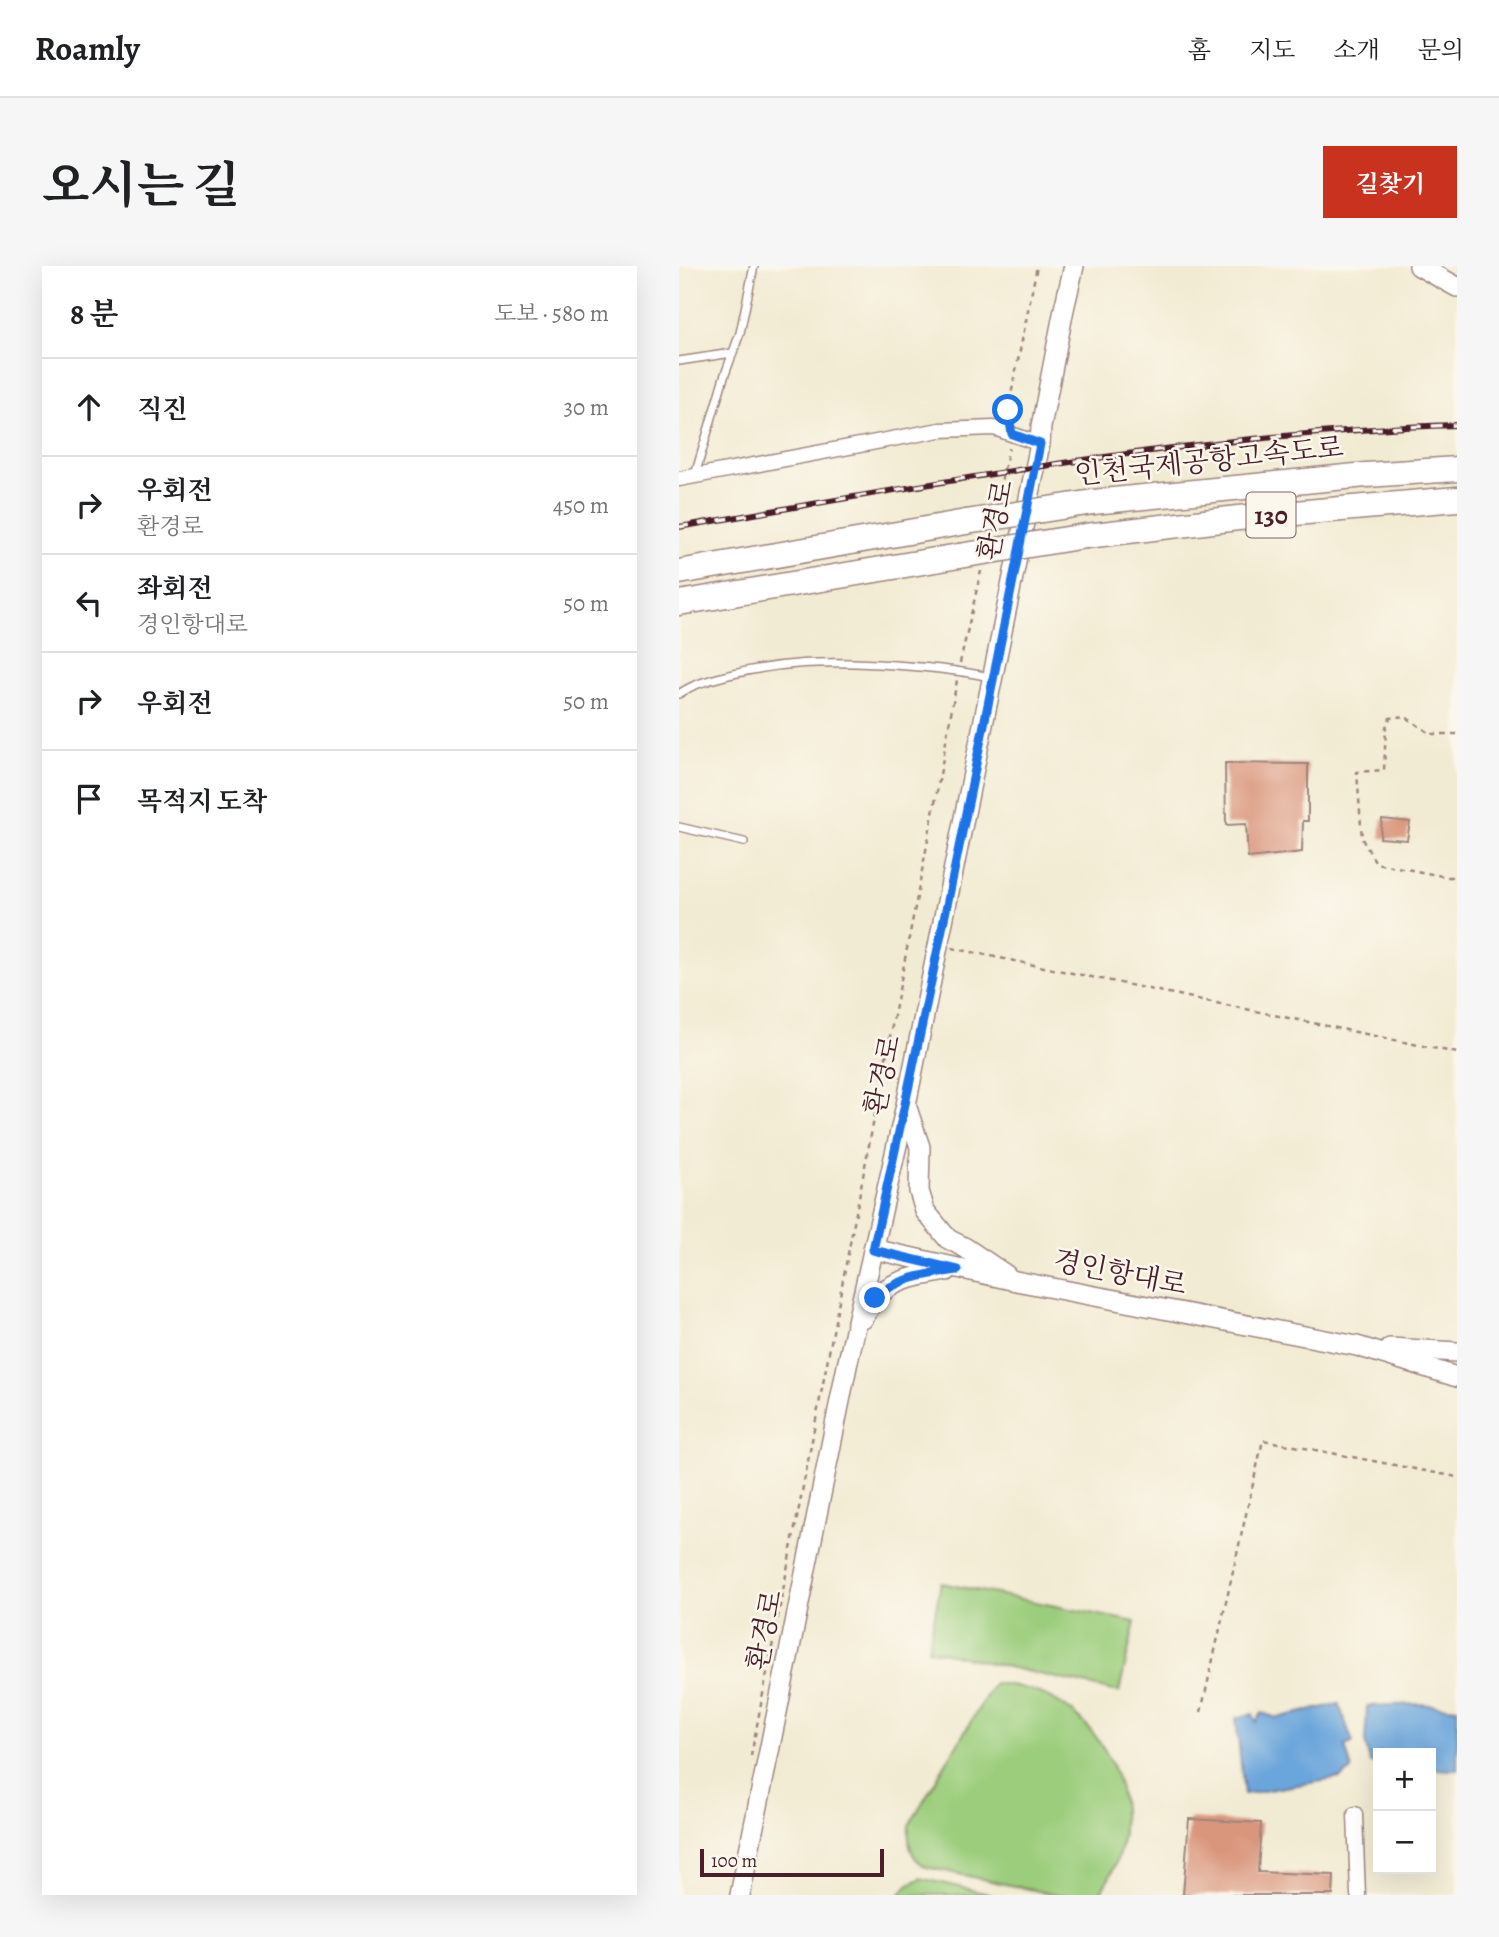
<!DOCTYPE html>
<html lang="ko">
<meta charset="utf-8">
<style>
body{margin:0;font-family:Alegreya,"Noto Serif KR",serif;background:#f6f6f6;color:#202124}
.controls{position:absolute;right:21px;bottom:21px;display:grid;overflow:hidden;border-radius:0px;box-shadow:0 7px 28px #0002}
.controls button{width:63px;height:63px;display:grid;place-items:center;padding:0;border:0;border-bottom:2px solid #e0e0e0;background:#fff;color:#202124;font:35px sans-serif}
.scale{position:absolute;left:21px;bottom:18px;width:184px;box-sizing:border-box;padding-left:7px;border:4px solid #4a1f2b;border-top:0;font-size:19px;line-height:24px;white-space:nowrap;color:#4a1f2b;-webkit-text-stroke:5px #fbf7ec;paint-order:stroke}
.stop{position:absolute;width:21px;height:21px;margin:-16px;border:5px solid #1a73e8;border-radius:50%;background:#fff}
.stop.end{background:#1a73e8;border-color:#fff;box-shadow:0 2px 7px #0008}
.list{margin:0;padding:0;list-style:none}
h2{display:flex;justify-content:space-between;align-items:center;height:91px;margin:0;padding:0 28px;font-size:30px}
h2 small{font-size:23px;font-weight:400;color:#757577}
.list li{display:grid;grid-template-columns:46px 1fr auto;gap:21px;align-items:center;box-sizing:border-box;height:98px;padding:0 28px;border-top:2px solid #e0e0e0}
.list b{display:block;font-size:26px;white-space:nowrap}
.list p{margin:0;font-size:23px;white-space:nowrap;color:#757577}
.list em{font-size:23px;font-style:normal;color:#757577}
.icon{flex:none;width:38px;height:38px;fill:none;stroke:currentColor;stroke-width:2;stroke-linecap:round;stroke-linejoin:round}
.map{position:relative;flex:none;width:778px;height:1629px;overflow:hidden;border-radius:0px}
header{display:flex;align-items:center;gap:42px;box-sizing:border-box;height:98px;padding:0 35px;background:#fff;border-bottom:2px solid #e0e0e0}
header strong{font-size:33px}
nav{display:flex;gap:38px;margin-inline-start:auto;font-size:24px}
.intro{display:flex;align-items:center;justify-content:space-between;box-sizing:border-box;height:168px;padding:0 42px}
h1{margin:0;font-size:49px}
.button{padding:18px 32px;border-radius:0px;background:#c8321e;color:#fff;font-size:24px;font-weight:700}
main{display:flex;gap:42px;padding:0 42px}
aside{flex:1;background:#fff;border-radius:0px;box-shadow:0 7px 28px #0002}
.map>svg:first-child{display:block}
</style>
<header>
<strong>Roamly</strong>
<nav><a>홈</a><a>지도</a><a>소개</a><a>문의</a></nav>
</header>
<div class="intro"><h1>오시는 길</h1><a class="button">길찾기</a></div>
<main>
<aside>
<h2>8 분<small>도보 · 580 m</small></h2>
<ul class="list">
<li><svg class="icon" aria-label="ahead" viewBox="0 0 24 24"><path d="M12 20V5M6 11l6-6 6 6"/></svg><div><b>직진</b></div><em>30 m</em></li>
<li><svg class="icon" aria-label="right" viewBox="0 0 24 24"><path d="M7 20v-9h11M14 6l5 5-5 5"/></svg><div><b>우회전</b><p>환경로</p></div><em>450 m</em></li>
<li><svg class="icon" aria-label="left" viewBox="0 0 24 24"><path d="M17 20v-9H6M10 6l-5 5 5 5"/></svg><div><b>좌회전</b><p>경인항대로</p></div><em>50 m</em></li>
<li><svg class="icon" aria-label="right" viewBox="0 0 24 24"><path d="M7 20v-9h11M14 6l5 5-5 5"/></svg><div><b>우회전</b></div><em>50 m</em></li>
<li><svg class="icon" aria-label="arrive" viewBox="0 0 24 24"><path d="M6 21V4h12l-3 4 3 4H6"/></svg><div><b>목적지 도착</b></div></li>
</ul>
</aside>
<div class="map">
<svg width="778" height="1629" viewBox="0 0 778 1629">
<rect width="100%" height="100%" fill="#fbf7ec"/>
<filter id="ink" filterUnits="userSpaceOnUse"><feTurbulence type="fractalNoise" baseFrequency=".0143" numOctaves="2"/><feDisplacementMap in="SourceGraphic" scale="14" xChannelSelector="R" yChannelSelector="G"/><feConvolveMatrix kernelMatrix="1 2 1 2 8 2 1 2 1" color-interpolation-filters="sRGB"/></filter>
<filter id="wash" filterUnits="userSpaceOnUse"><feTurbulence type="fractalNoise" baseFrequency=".00686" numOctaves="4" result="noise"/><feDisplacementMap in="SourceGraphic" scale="28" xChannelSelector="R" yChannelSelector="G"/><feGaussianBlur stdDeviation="1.57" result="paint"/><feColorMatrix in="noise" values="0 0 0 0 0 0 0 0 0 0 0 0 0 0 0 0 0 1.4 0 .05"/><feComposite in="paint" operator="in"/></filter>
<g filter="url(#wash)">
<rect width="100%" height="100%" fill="#f2ebd3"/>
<path fill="#9bcd7c" stroke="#727654" stroke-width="2" d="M 262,1317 L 456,1356 L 440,1426 L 249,1383 Z
M 315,1417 C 331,1419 347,1421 363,1428 C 420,1451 454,1518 442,1579 C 439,1595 429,1615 420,1629 L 377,1629 L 247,1601 C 230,1591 229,1577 230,1559 Z
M 241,1613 L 241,1612 L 314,1629 L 220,1629 L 230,1618 Z"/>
<path fill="#6ba5db" stroke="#5a6283" stroke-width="2" d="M 660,1438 L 674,1477 L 666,1480 L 673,1504 L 661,1512 L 565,1528 L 557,1452 L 574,1448 L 577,1456 L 583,1447 L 598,1452 Z
M 742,1438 L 778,1442 L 778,1504 L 752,1503 L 752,1487 L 699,1487 L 699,1498 L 691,1497 L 686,1476 L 688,1440 Z"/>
<g id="blocks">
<path fill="#da967d" d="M 546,497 L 629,498 L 629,555 L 624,555 L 623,586 L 569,592 L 567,558 L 547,559 Z
M 703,553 L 731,556 L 728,574 L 701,572 Z
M 510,1553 L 582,1557 L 579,1606 L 655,1609 L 654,1629 L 504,1629 Z"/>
</g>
</g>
<g filter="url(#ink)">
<use href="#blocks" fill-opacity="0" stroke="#9e857f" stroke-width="2"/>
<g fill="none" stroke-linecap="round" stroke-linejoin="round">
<g stroke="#9e857f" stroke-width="10">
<path id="lane" d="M 0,95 L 53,87
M 16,209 L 44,114 L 61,67 L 75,0
M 0,428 C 15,417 32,414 50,409 C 101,396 147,395 199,398 C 237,400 274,403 311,411
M 0,561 L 65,576"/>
</g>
<g stroke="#9e857f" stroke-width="17">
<path id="street" d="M 0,213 L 261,164 L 315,162 L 361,178
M 676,1548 L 679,1629"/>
</g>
<g stroke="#9e857f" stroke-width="22">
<path id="secondary" d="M 740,0 L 778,21
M 227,839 L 241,881 L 240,925 L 246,945 L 269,973 L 285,981 L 327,1009
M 194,983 L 337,1015 L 678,1080 L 778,1111
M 184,1053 C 188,1047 191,1039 196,1033 C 212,1013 244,1009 268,1005
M 711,1082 L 778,1086
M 61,1629 L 168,1100 L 227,839 L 259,680 L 361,178 L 362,161 L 385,43 L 395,0"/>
</g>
<g stroke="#9e857f" stroke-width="27">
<path id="highway" d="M 414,236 L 687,209 L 778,203
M 407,270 L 559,252 L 778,233
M 0,306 L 287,256
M 0,337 L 280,290"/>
</g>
<path stroke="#9e857f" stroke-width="2.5" stroke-dasharray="5 5" stroke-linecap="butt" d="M 331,155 L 329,144 L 358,0
M 318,233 L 330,182
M 281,397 L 302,305
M 778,468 L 752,468 L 725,450 L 711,452 L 707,461 L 705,504 L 678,506 L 683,573 L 697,597 L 768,611 L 778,611
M 273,682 L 778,787
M 522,1446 L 584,1174 L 778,1211
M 72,1490 L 254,548 L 278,414"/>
<use href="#lane" stroke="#fff" stroke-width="7"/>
<use href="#street" stroke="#fff" stroke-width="14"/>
<use href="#secondary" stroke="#fff" stroke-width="19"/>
<use href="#highway" stroke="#fff" stroke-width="24"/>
<g stroke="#4a1f2b" stroke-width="6">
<path id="rail" d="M 0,261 C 258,217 516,167 778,159"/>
</g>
<use href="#rail" stroke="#fbf7ec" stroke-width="3.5" stroke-dasharray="10" stroke-linecap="butt"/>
<g stroke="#9e857f" stroke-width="27" stroke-linecap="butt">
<path id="highway-bridge" d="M 287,256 L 414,236
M 280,290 L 407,270"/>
</g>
<use href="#highway-bridge" stroke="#fff" stroke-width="24"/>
</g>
</g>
<g fill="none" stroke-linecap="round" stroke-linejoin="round" filter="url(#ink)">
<path stroke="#1a73e8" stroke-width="9" d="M 196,1032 C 219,1011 250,1008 279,1004 L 194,984 C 254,716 308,447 361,178 L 333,168 L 329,144"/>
</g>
<g text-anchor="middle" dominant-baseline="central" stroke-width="5" stroke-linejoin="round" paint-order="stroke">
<rect fill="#fbf7ec" stroke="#7f6065" stroke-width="2" x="567.5" y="226.5" width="49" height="45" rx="5"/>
<g font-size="26" font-weight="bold" fill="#4a1f2b">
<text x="592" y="249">130</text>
</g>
<g font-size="28" fill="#4a1f2b" stroke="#fbf7ec">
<text transform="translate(530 195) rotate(-6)">인천국제공항고속도로</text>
<text transform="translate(317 254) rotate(-79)">환경로</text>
<text transform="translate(204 809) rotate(-78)">환경로</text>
<text transform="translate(441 1007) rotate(11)">경인항대로</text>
<text transform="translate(86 1364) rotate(-79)">환경로</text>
</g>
</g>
</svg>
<div class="controls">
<button>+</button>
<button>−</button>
</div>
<div class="scale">100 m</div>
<div class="stop" style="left:329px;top:144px"></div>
<div class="stop end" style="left:196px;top:1032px"></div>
</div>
</main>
